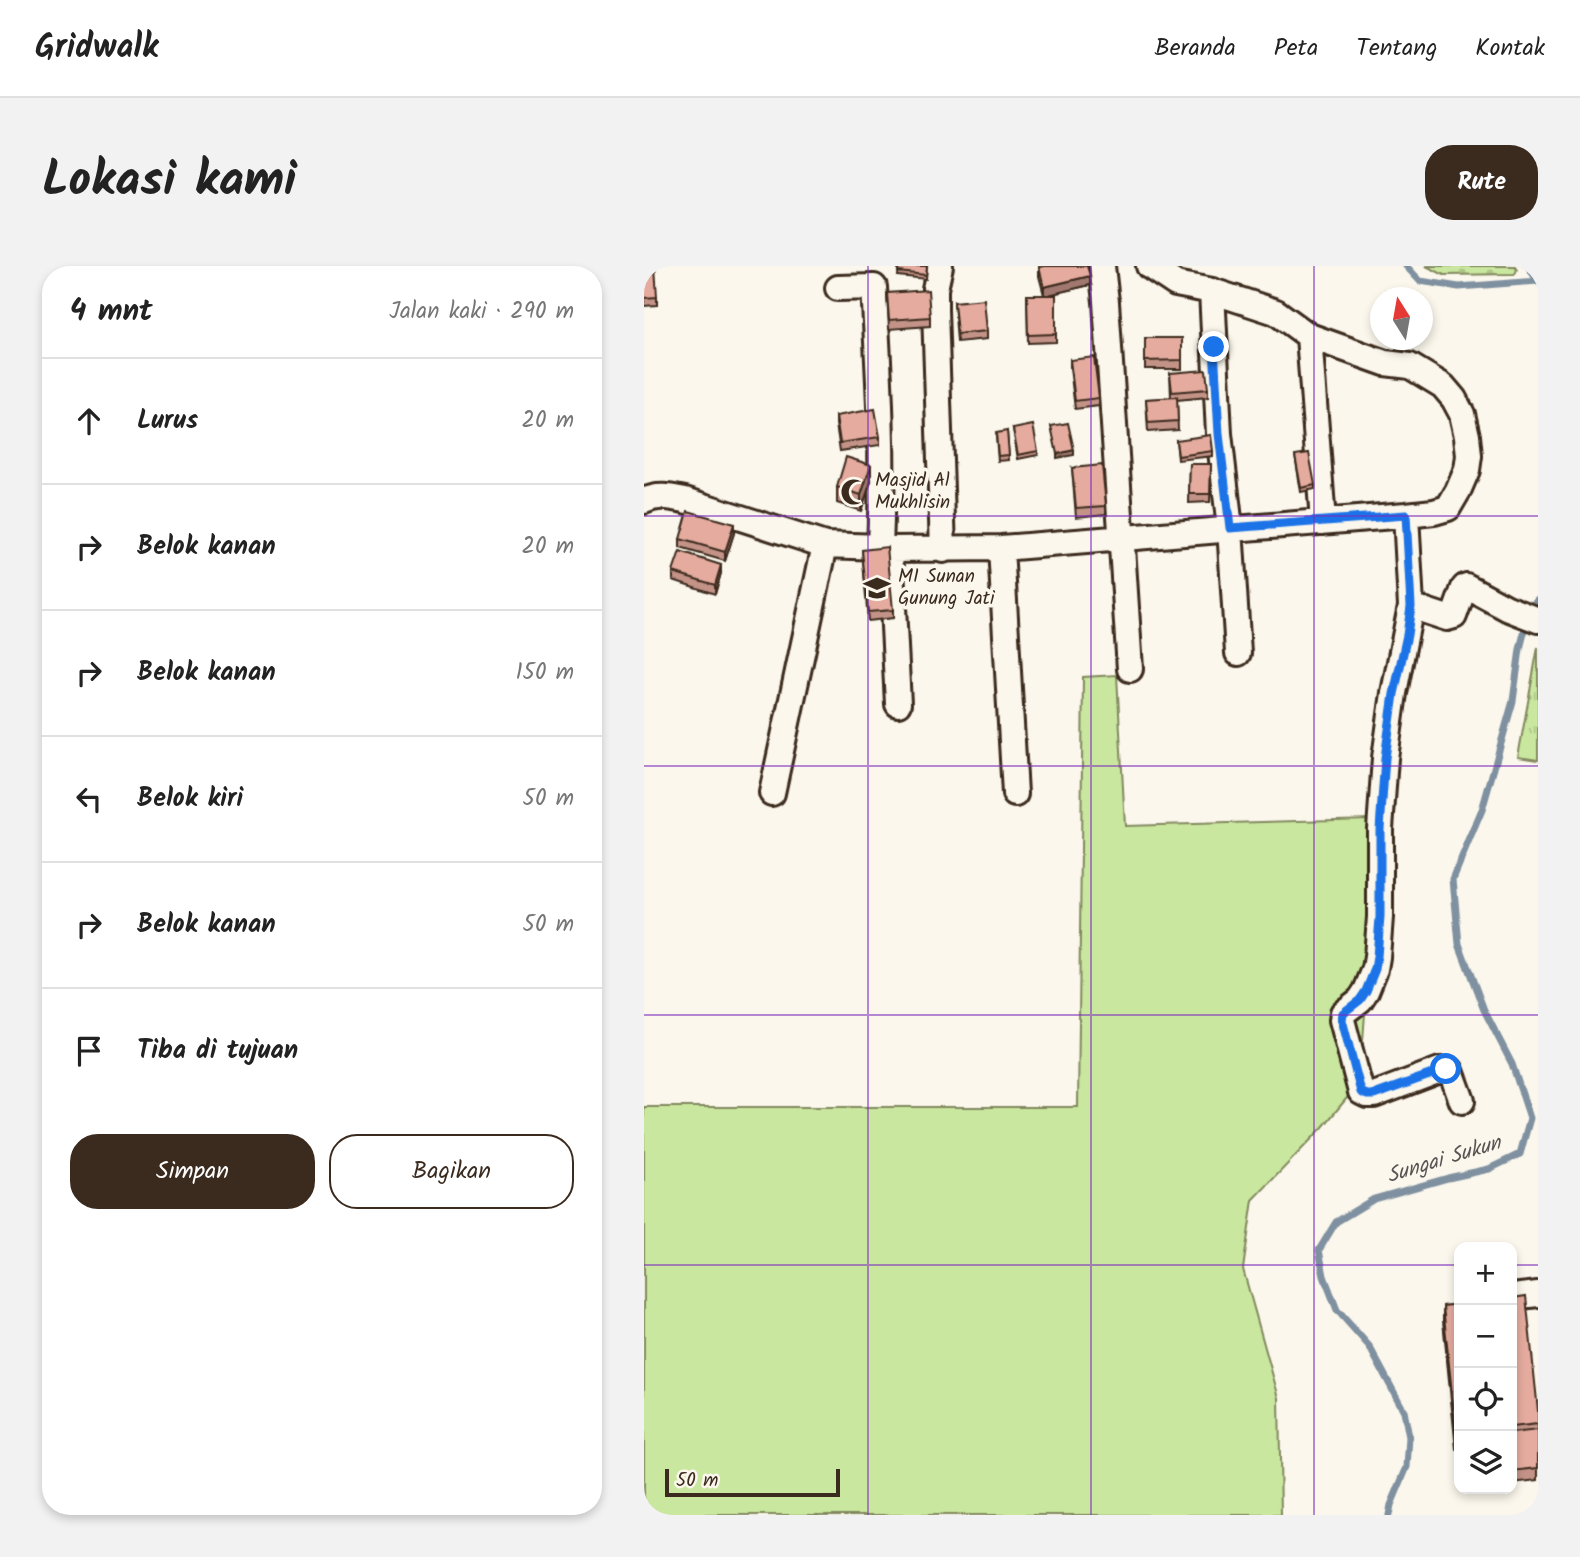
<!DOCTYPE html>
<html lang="id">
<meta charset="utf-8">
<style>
body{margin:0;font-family:Kalam,sans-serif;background:#f2f2f2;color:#222}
.controls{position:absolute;right:21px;bottom:21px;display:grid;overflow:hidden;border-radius:14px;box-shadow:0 4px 10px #0003}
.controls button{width:63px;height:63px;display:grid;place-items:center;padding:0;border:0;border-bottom:2px solid #e0e0e0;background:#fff;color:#222;font:35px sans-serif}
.compass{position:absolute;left:726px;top:21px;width:63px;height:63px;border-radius:50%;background:#fff;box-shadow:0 4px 10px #0003;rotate:349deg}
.scale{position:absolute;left:21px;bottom:18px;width:175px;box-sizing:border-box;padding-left:7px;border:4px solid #3b2a1e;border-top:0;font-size:19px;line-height:24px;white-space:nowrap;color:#3b2a1e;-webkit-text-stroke:5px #fbf7ec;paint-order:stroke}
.stop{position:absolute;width:21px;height:21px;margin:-16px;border:5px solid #1a73e8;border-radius:50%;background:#fff}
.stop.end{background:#1a73e8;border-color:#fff;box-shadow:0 2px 7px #0008}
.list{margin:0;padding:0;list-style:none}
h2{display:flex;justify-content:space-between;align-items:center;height:91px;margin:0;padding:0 28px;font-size:30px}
h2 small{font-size:23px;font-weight:400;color:#767676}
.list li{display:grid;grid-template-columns:46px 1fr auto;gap:21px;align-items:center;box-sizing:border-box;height:126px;padding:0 28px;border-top:2px solid #e0e0e0}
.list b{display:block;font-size:26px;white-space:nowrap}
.list em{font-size:23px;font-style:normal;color:#767676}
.actions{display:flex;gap:14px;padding:21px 28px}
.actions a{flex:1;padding:16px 0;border:2px solid #3b2a1e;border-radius:28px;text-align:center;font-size:24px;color:#3b2a1e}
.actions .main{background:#3b2a1e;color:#fff}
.icon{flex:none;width:38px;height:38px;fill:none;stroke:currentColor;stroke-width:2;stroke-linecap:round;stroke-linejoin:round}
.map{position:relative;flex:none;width:894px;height:1249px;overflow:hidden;border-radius:28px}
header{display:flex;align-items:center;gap:42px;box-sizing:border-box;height:98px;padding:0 35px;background:#fff;border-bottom:2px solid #e0e0e0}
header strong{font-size:33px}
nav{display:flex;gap:38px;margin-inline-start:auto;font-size:24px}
.intro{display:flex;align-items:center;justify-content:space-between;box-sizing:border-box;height:168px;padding:0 42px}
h1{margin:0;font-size:49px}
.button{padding:18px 32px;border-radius:28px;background:#3b2a1e;color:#fff;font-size:24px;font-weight:700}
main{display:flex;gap:42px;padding:0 42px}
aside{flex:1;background:#fff;border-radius:28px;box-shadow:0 4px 10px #0003}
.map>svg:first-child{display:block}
</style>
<header>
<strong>Gridwalk</strong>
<nav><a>Beranda</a><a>Peta</a><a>Tentang</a><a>Kontak</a></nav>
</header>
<div class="intro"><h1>Lokasi kami</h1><a class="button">Rute</a></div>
<main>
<aside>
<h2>4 mnt<small>Jalan kaki · 290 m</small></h2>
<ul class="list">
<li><svg class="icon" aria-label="ahead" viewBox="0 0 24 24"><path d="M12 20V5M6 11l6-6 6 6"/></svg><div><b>Lurus</b></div><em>20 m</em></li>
<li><svg class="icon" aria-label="right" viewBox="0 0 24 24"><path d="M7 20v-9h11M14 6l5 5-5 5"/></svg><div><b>Belok kanan</b></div><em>20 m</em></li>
<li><svg class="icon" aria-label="right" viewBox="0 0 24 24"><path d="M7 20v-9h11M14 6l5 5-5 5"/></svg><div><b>Belok kanan</b></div><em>150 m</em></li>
<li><svg class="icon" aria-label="left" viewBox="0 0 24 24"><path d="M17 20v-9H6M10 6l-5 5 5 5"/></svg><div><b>Belok kiri</b></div><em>50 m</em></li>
<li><svg class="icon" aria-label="right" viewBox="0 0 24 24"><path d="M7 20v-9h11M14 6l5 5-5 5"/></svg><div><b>Belok kanan</b></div><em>50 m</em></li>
<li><svg class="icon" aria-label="arrive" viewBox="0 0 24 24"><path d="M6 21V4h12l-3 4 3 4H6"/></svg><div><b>Tiba di tujuan</b></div></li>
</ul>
<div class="actions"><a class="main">Simpan</a><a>Bagikan</a></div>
</aside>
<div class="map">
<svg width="894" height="1249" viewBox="0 0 894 1249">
<defs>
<pattern id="cemetery-stones" width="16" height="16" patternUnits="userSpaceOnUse" patternTransform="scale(1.75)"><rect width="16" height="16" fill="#c9e79f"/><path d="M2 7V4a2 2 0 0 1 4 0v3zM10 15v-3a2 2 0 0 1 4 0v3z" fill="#aec688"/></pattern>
<pattern id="park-tufts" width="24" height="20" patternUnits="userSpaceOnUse" patternTransform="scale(1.75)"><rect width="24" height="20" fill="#c9e79f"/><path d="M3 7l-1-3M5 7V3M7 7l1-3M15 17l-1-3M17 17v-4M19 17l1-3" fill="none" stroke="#aec688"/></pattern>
</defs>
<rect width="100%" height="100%" fill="#fbf7ec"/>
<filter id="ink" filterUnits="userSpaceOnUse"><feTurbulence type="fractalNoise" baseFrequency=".0143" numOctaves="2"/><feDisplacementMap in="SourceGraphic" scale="14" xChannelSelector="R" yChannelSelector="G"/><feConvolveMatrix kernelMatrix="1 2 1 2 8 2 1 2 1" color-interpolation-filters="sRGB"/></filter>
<g filter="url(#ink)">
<path fill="#c9e79f" stroke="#82885e" stroke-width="2" d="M 473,409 L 481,560 L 727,553 L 726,679 L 716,816 L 679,861 L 609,934 L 599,1003 L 635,1132 L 637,1249 L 0,1249 L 0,841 L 434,841 L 439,411 Z"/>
<path fill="url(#cemetery-stones)" stroke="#82885e" stroke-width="2" d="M 782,0 L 871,0 L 873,3 L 871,8 L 800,9 Z"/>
<path fill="url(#park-tufts)" stroke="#82885e" stroke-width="2" d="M 894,381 L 894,494 L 874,491 Z"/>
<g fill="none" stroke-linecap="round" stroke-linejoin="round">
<path stroke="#7f90a0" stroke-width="7" d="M 762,0 L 776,15 L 815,21 L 894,15
M 884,0 L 894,16
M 745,1249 L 747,1239 L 763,1201 L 765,1171 L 760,1145 L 725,1080 L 693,1044 L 680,1010 L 675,984 L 692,956 L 730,933 L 804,912 L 845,903 L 876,888 L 886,852 L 868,798 L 840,744 L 815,678 L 809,613 L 838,544 L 869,435 L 876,383 L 885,347 L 894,333"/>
<g stroke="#3b2a1e" stroke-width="30">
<path id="minor" d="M 296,0 L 291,23 L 291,44 L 299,284
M 458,0 L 462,36 L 486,403
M 194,22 L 230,21 C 235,108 240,194 236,281
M 568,25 L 575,168 L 586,262 L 594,387
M 665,70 L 679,256
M 0,235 C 14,228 26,231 41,234 L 181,279 L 236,281 L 246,283 L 357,282 L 762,249 L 790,246 L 804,242 L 814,225 L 823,204 L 825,190 L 823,170 L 818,148 L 810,133 L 799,120 L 766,100 L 741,97 L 665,70 L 632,46 L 568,25 L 532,18 L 505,0
M 762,249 L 767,340 L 750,427 L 741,492 L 736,563 L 736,651 L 733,691 L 731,703 L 722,725 L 716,734 L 699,747 L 698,754 L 717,826 L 723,829 L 730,829 L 796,804 L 807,805 L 818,835
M 357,282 L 371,528
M 246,283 L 254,438
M 767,340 L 803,352 L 810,350 L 820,322 L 822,320 L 863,342 L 894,354
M 128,527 L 181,279
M 868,1031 L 894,1028"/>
</g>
<use href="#minor" stroke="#fbf7ec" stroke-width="24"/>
</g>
<path fill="#c49388" stroke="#3b2a1e" stroke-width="2" d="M 255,0 L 283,0 L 282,13 L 254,10 Z
M 0,1 L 13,31 L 13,39 L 0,40 Z
M 395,1 L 446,19 L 403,29 L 412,29 L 412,76 L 384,77 L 383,29 L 400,29 L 395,10 Z
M 243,27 L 286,51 L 286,60 L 245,63 Z
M 310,36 L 343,65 L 343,73 L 313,76 Z
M 501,72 L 538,72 L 538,103 L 501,103 Z
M 426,94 L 455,132 L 455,140 L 431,143 L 426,102 Z
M 526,107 L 564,123 L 564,131 L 533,134 L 534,164 L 504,166 L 502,133 L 527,132 Z
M 192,150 L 236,171 L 236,179 L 196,185 L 192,158 Z
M 369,163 L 394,185 L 394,189 L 374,193 Z
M 363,165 L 365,194 L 354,195 L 352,171 Z
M 532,174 L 569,185 L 569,190 L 534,194 Z
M 651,189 L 671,219 L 671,223 L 657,226 Z
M 546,198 L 567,198 L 566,236 L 545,237 Z
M 428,202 L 462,240 L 462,248 L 432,251 Z
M 227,215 L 217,245 L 193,237 L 193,221 Z
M 90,267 L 81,295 L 36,282 L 36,273 Z
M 218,284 L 249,344 L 249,352 L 224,355 Z
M 29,306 L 77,307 L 71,328 L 29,314 Z
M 868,1032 L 894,1145 L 894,1214 L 868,1217 Z
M 815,1038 L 815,1183 L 812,1183 L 799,1055 L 799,1040 Z"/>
<path fill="#a0786f" stroke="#3b2a1e" stroke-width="2" d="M 446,10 L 446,19 L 400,30 L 400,21 Z
M 430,184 L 430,189 L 413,192 L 413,188 Z
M 227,199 L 227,215 L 217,245 L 217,229 Z
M 90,258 L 90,267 L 81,295 L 81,286 Z
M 77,299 L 77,307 L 71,328 L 71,319 Z"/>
<path fill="#e4ab9e" stroke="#3b2a1e" stroke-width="2" d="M 11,0 L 13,31 L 0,32 L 0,1 Z
M 255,0 L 283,0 L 282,9 L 254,6 Z
M 401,0 L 443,0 L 446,10 L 400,21 L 395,1 Z
M 284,24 L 286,51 L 245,54 L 243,27 Z
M 383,29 L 412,29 L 412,68 L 384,69 Z
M 340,33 L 343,65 L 313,68 L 310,36 Z
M 501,72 L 538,72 L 538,94 L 501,95 Z
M 450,91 L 455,132 L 431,135 L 426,94 Z
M 562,104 L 564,123 L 528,126 L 526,107 Z
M 533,131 L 534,155 L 504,157 L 502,133 Z
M 231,143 L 236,171 L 196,177 L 192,150 Z
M 424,157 L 430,184 L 413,188 L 407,160 Z
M 389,159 L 394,185 L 374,189 L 369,163 Z
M 363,165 L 365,189 L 354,190 L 352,167 Z
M 567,169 L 569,185 L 534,190 L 532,174 Z
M 665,187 L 671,219 L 657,222 L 651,189 Z
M 202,191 L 227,199 L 217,229 L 193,221 Z
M 546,198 L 567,198 L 566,228 L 545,228 Z
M 458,199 L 462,240 L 432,242 L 428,202 Z
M 44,245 L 90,258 L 81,286 L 36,273 Z
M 243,281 L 249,344 L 224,346 L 218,284 Z
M 36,286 L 77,299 L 71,319 L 29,306 Z
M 882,1030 L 894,1145 L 894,1158 L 868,1161 L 868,1032 Z
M 815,1038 L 815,1167 L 812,1167 L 799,1040 Z
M 894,1164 L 894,1202 L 868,1205 L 868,1167 Z"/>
</g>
<g fill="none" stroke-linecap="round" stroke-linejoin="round" filter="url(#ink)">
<path stroke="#1a73e8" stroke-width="9" d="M 570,81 L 575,168 L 586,262 L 762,249 L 767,340 L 763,369 L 750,428 L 741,492 L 736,563 L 736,651 L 733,691 L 731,703 L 722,725 L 716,734 L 699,747 L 698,754 L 717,826 L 723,829 L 730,829 L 802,803"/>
</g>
<path fill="none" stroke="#7b2cbf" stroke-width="2" stroke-opacity="0.55" d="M 224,0 L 224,1249M 447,0 L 447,1249M 670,0 L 670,1249M 0,250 L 894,250M 0,500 L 894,500M 0,749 L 894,749M 0,999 L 815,999M 868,999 L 894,999"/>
<defs>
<g id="mosque-bare" transform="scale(2.1)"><path d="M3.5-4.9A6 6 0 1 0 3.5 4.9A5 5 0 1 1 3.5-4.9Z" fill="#3b2a1e" stroke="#fbf7ec" stroke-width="2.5" paint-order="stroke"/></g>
<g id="school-bare" transform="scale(2.1)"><path d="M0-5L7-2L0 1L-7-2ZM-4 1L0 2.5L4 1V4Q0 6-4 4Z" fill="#3b2a1e" stroke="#fbf7ec" stroke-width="2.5" paint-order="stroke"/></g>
</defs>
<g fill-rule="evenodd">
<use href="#mosque-bare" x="210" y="226"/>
<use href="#school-bare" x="233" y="322"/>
</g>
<g text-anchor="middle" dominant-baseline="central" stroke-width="7" stroke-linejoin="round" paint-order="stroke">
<g font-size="19" fill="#3b2a1e" stroke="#fbf7ec" text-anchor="start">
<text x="231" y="215">Masjid Al<tspan x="231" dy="22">Mukhlisin</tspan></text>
<text x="254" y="311">MI Sunan<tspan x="254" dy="22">Gunung Jati</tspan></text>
</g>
<g font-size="21" font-style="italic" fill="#585454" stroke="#fbf7ec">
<text transform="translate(800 894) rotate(-17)">Sungai Sukun</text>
</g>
</g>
</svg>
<div class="controls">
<button>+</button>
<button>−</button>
<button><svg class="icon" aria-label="locate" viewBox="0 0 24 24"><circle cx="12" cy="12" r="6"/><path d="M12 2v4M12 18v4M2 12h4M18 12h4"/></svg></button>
<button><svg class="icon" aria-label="layers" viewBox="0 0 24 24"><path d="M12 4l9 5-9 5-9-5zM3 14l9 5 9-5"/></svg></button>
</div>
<svg class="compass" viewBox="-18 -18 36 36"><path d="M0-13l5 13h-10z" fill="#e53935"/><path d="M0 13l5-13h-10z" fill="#767676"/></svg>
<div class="scale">50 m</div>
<div class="stop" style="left:802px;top:803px"></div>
<div class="stop end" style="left:570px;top:81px"></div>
</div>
</main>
